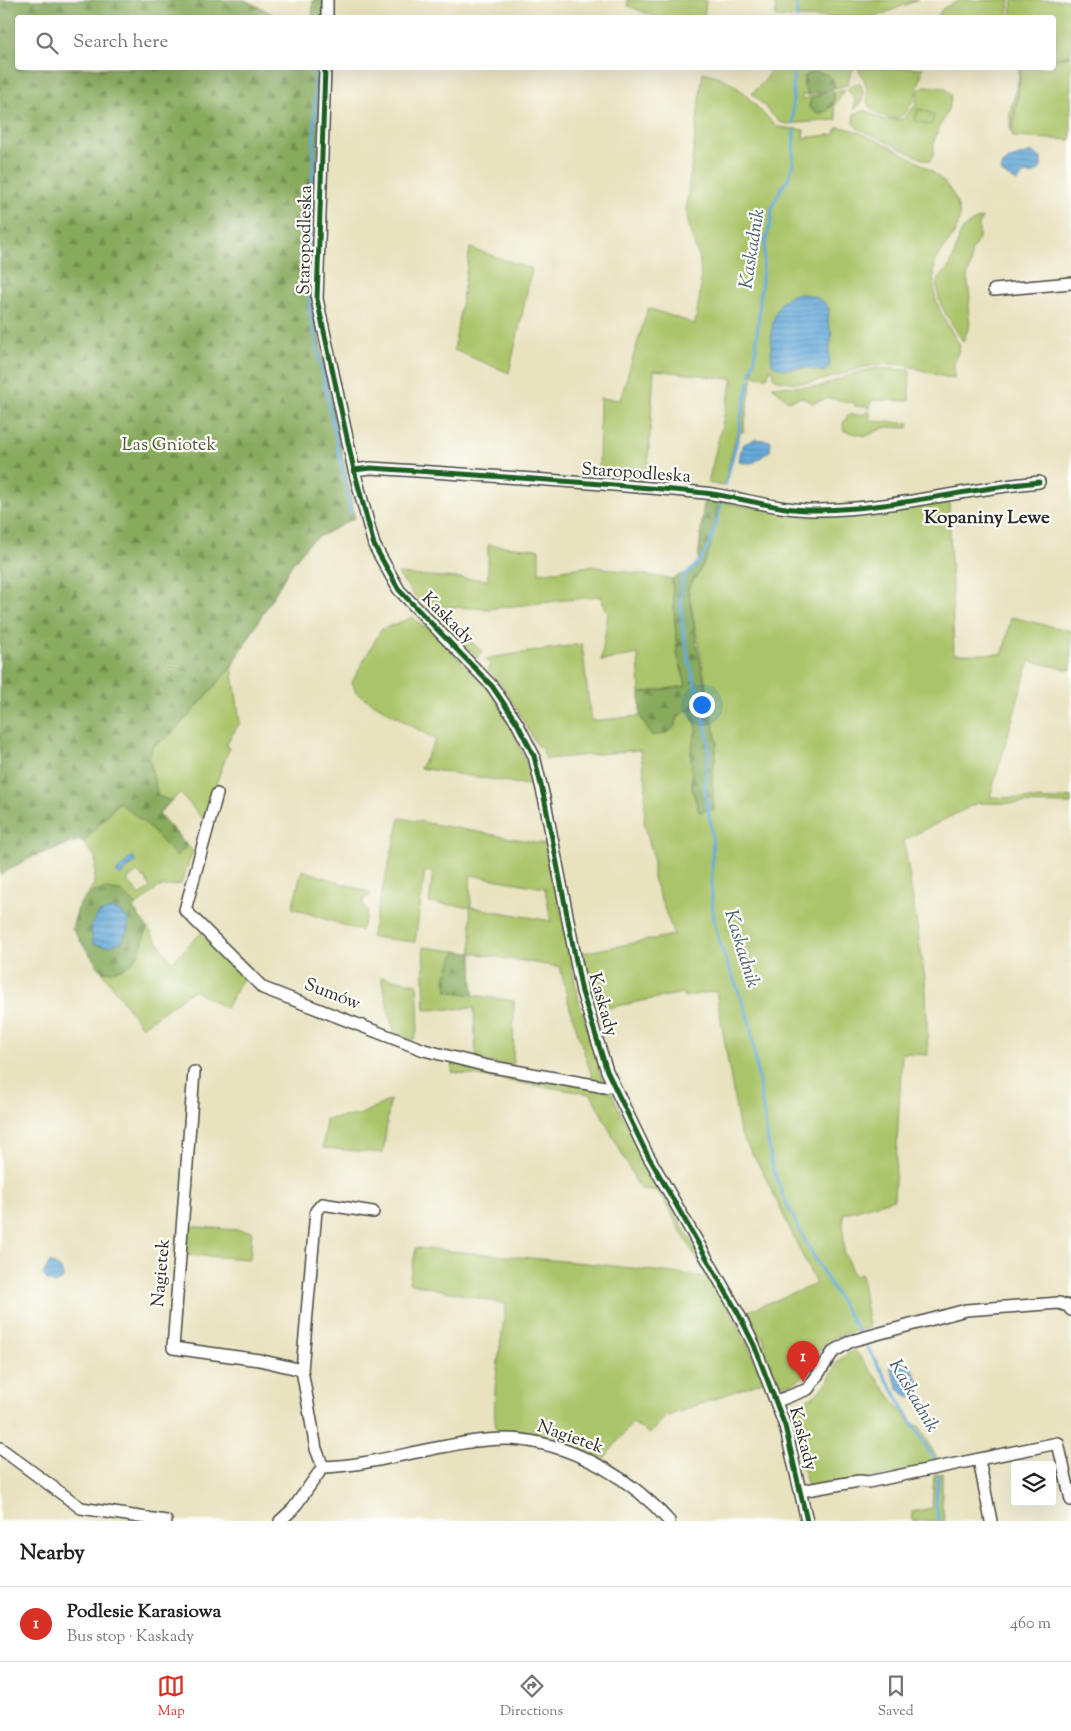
<!DOCTYPE html>
<meta charset="utf-8">
<style>
body{margin:0;font-family:"Sorts Mill Goudy",serif;background:#f2f2f2;color:#202124}
.controls{position:absolute;right:15px;bottom:15px;display:grid;overflow:hidden;border-radius:5px;box-shadow:0 5px 20px #0002}
.controls button{width:45px;height:45px;display:grid;place-items:center;padding:0;border:0;border-bottom:1px solid #e0e0e0;background:#fff;color:#202124;font:25px sans-serif}
.you{position:absolute;left:701px;top:704px;width:18px;height:18px;margin:-12px;border:4px solid #fff;border-radius:50%;background:#1a73e8;box-shadow:0 0 0 8px #1a73e833}
.badge{display:grid;place-items:center;width:32px;height:32px;border-radius:50%;background:#d93025;color:#fff;font-size:16px;font-weight:700}
.pin{position:absolute;translate:-50% -41px;filter:drop-shadow(0 1px 2px #0008)}
.pin::after{content:'';position:absolute;top:26px;width:18px;height:15px;background:inherit;clip-path:polygon(0 0,100% 0,50% 100%)}
.list{margin:0;padding:0;list-style:none}
h2{display:flex;justify-content:space-between;align-items:center;height:65px;margin:0;padding:0 20px;font-size:21px}
h2 small{font-size:16px;font-weight:400;color:#757577}
.list li{display:grid;grid-template-columns:32px 1fr auto;gap:15px;align-items:center;box-sizing:border-box;height:75px;padding:0 20px;border-top:1px solid #e0e0e0}
.list b{display:block;font-size:19px;white-space:nowrap}
.list p{margin:0;font-size:16px;white-space:nowrap;color:#757577}
.list em{font-size:16px;font-style:normal;color:#757577}
.icon{flex:none;width:28px;height:28px;fill:none;stroke:currentColor;stroke-width:2;stroke-linecap:round;stroke-linejoin:round}
.map{position:relative;flex:none;width:1071px;height:1521px;overflow:hidden}
.search{position:absolute;background:#fff;box-shadow:0 5px 20px #0002;left:15px;right:15px;top:15px;height:55px;display:flex;align-items:center;gap:12px;box-sizing:border-box;padding:0 18px;border-radius:5px;color:#757577;font-size:19px}
.sheet{height:140px;background:#fff}
nav{display:flex;justify-content:space-around;align-items:center;box-sizing:border-box;height:70px;border-top:1px solid #e0e0e0;background:#fff;font-size:14px;color:#757577}
nav a{display:grid;justify-items:center;gap:2px}
nav .on{color:#d93025}
.map>svg:first-child{display:block}
</style>
<div class="map">
<svg width="1071" height="1521" viewBox="0 0 1071 1521">
<defs>
<pattern id="forest-firs" width="22" height="20" patternUnits="userSpaceOnUse" patternTransform="scale(1.25)"><rect width="22" height="20" fill="#87aa5d"/><path d="M5 1l3.5 6h-7zM16 11l3.5 6h-7z" fill="#6f8b4d"/></pattern>
<pattern id="park-crowns" width="20" height="18" patternUnits="userSpaceOnUse" patternTransform="scale(1.25)"><rect width="20" height="18" fill="#aac469"/><path d="M2 6a3 3 0 1 1 6 0M12 15a3 3 0 1 1 6 0" fill="none" stroke="#8b9f57"/></pattern>
<pattern id="water-rules" width="6" height="5" patternUnits="userSpaceOnUse" patternTransform="scale(1.25)"><rect width="6" height="5" fill="#66aadb"/><path d="M0 2.5h6" fill="none" stroke="#548bb2"/></pattern>
</defs>
<rect width="100%" height="100%" fill="#fdfcf7"/>
<filter id="ink" filterUnits="userSpaceOnUse"><feTurbulence type="fractalNoise" baseFrequency=".02" numOctaves="2"/><feDisplacementMap in="SourceGraphic" scale="10" xChannelSelector="R" yChannelSelector="G"/><feConvolveMatrix kernelMatrix="1 2 1 2 8 2 1 2 1" color-interpolation-filters="sRGB"/></filter>
<filter id="wash" filterUnits="userSpaceOnUse"><feTurbulence type="fractalNoise" baseFrequency=".0096" numOctaves="4" result="noise"/><feDisplacementMap in="SourceGraphic" scale="20" xChannelSelector="R" yChannelSelector="G"/><feGaussianBlur stdDeviation="1.12" result="paint"/><feColorMatrix in="noise" values="0 0 0 0 0 0 0 0 0 0 0 0 0 0 0 0 0 1.4 0 .05"/><feComposite in="paint" operator="in"/></filter>
<g filter="url(#wash)">
<rect width="100%" height="100%" fill="#e8e2bf"/>
<path fill="#aac469" stroke="#6a784a" fill-rule="evenodd" d="M 627,0 L 706,0 L 704,18 L 656,17 L 628,6 Z
M 775,0 L 918,0 L 875,17 L 776,17 Z
M 962,0 L 1010,0 L 1008,17 L 937,17 L 943,8 Z
M 1013,0 L 1071,0 L 1071,54 L 1054,59 L 1054,18 L 1011,17 Z
M 1071,55 L 1071,140 L 1012,137 L 1022,68 L 1054,68 L 1054,60 Z
M 771,68 L 855,68 L 851,72 L 847,85 L 835,88 L 832,78 L 806,92 L 810,95 L 802,95 L 802,99 L 811,97 L 809,107 L 818,114 C 831,111 835,104 834,92 L 845,90 L 834,106 L 837,120 L 787,124 L 779,122 L 752,93 L 766,79 Z
M 858,68 L 923,68 C 918,87 911,128 883,116 C 877,114 871,110 868,104 C 866,99 868,94 867,89 C 866,82 861,74 858,68 Z
M 1019,68 L 1021,68 L 1011,133 C 1005,107 1020,92 1019,68 Z
M 703,72 C 745,82 748,103 778,127 L 804,130 L 803,138 L 835,134 L 837,127 C 850,127 864,135 876,140 C 905,154 954,175 959,212 C 961,233 945,243 937,259 C 934,263 935,268 934,273 C 930,302 947,322 960,346 L 954,363 L 954,378 C 933,377 913,363 890,364 C 844,365 826,391 777,380 L 773,377 L 773,371 L 771,368 L 767,377 L 754,376 L 754,369 L 743,432 L 737,432 L 724,486 L 708,483 L 733,379 L 654,370 L 647,481 L 599,478 L 600,398 L 620,400 L 648,308 L 695,324 L 701,287 L 700,260 L 690,232 L 686,209 Z
M 854,84 L 860,84 C 866,93 863,104 854,110 L 855,99 L 847,89 Z
M 924,86 L 945,88 L 951,95 C 951,112 938,125 934,141 C 933,148 935,155 930,161 L 925,160 L 857,128 L 853,123 L 854,114 L 865,110 L 884,120 L 903,119 L 915,106 L 918,91 Z
M 982,218 L 979,226 L 979,238 L 971,252 L 971,265 L 967,277 L 970,298 L 968,310 L 970,324 L 963,342 C 955,326 941,312 938,294 C 934,276 942,278 949,267 C 961,247 952,227 982,218 Z
M 470,248 L 532,269 L 509,373 L 454,350 Z
M 877,368 L 910,370 L 909,401 L 871,400 L 870,409 L 867,408 L 867,406 L 855,406 L 855,403 L 829,398 L 812,403 L 802,397 L 788,401 L 772,386 L 819,387 L 855,373 Z
M 867,411 L 870,412 L 870,421 L 909,423 L 908,428 L 886,427 L 866,436 L 844,431 L 843,424 L 848,415 L 866,414 Z
M 711,500 L 807,517 L 912,507 L 947,500 L 949,502 L 954,654 L 1003,654 L 1011,617 L 1071,631 L 1071,670 L 1029,661 L 990,797 L 1055,800 L 1071,797 L 1071,804 L 977,803 L 904,840 L 926,986 L 928,1055 L 902,1053 L 894,1199 L 843,1214 L 844,1252 L 854,1276 L 861,1274 L 869,1328 C 856,1331 836,1333 825,1344 C 808,1361 809,1387 779,1384 L 762,1345 L 765,1343 L 762,1336 L 759,1338 L 751,1317 L 746,1312 L 816,1284 L 763,1172 L 740,1133 L 716,991 L 684,997 L 683,993 L 597,1010 L 588,983 L 582,953 L 674,935 L 653,878 L 653,856 L 644,823 L 646,784 L 640,750 L 546,759 L 541,746 L 538,747 L 508,694 L 487,668 L 491,666 L 485,660 L 488,658 L 582,644 L 591,721 L 640,716 L 651,734 L 674,729 L 679,715 L 689,709 L 697,727 L 691,751 L 692,788 L 699,811 L 714,809 L 712,780 L 717,743 L 688,588 L 699,573 L 718,506 Z
M 488,545 L 539,549 L 539,573 L 591,566 L 672,579 L 677,653 L 686,686 L 640,693 L 638,654 L 601,661 L 608,614 L 600,596 L 488,609 L 435,606 L 482,652 L 477,658 L 414,595 L 398,574 L 488,580 Z
M 413,617 L 423,627 L 426,625 L 484,684 L 516,729 L 514,734 L 527,764 L 533,786 L 420,768 L 436,740 L 356,693 L 352,682 L 381,630 Z
M 232,666 L 240,723 L 226,744 L 229,749 L 203,819 L 180,793 L 171,801 L 158,796 L 149,758 L 152,747 C 184,726 207,695 232,666 Z
M 119,802 L 146,824 L 176,856 L 188,846 L 193,851 L 181,884 L 159,887 L 137,905 C 117,888 113,887 88,893 L 94,884 L 96,858 L 83,843 ZM 132,857 L 136,861 L 120,876 L 116,872 ZM 137,872 L 143,878 L 145,877 L 150,888 L 140,896 L 127,880 Z
M 400,818 L 545,844 L 548,858 L 551,861 L 579,1002 L 600,1067 L 598,1068 L 603,1080 L 600,1081 L 593,1079 L 570,1009 L 560,967 L 472,953 L 470,907 L 429,903 L 433,872 L 425,871 L 415,942 L 371,937 ZM 470,875 L 545,888 L 551,921 L 471,907 Z
M 302,870 L 371,893 L 370,896 L 364,898 L 363,906 L 368,911 L 361,931 L 292,908 Z
M 147,927 L 172,962 L 201,933 L 245,975 L 226,1008 L 193,990 L 142,1027 L 102,972 C 131,970 140,953 147,927 Z
M 423,947 L 456,951 L 447,991 L 514,1001 L 513,1067 L 476,1059 L 474,1008 L 425,1010 Z
M 381,977 L 417,984 C 417,997 422,1032 413,1040 L 394,1033 Z
M 453,1062 L 605,1090 L 612,1093 C 655,1193 723,1280 763,1381 L 665,1417 L 650,1434 L 632,1423 L 602,1461 L 544,1439 L 497,1433 C 489,1399 502,1341 506,1304 L 409,1283 L 416,1248 L 597,1264 L 707,1277 L 660,1194 L 654,1190 L 640,1189 L 591,1094 L 452,1072 Z
M 390,1100 L 383,1153 L 323,1148 L 326,1119 L 359,1115 Z
M 186,1226 L 252,1231 L 250,1259 L 185,1255 Z
M 854,1349 L 910,1422 L 920,1427 L 940,1464 L 867,1479 L 808,1487 L 789,1416 L 799,1403 L 814,1396 L 827,1383 L 839,1360 Z
M 942,1473 L 942,1506 L 945,1521 L 913,1521 L 912,1512 L 932,1508 L 934,1475 Z"/>
<path fill="url(#forest-firs)" stroke="#596a44" d="M 0,0 L 245,0 L 279,17 L 18,18 L 18,68 L 321,68 L 312,303 L 355,518 L 311,541 L 293,563 L 232,666 L 192,712 L 169,736 L 152,747 L 149,758 L 158,796 L 171,801 L 159,814 L 188,846 L 176,856 L 146,824 L 118,802 L 83,843 L 80,840 L 31,857 L 0,875 Z
M 313,0 L 324,0 L 323,17 L 312,18 Z
M 814,71 L 828,75 L 833,81 L 835,88 L 810,95 C 803,90 802,84 805,76 Z
M 825,92 L 834,92 L 833,105 L 826,112 L 814,112 L 809,107 L 811,97 Z
M 711,500 L 718,506 C 712,544 711,557 688,588 L 697,646 L 717,743 L 712,780 L 714,809 L 699,812 L 692,788 L 691,751 L 697,727 L 690,709 L 679,715 C 673,730 668,736 651,735 L 640,716 L 640,693 L 686,686 L 677,653 L 672,579 L 693,569 L 698,561 L 704,501 Z
M 105,889 L 121,891 L 137,905 L 133,908 L 147,927 C 139,957 136,970 102,972 L 72,929 C 79,904 78,896 105,889 Z
M 456,951 L 472,953 L 473,995 L 447,991 L 445,978 Z"/>
<path fill="url(#park-crowns)" stroke="#6a784a" d="M 918,109 L 934,114 L 931,125 L 915,121 Z"/>
<path fill="url(#water-rules)" stroke="#486a83" d="M 1032,152 L 1041,158 L 1041,168 L 1032,175 L 1025,173 L 1017,182 L 1001,172 L 1002,166 L 1010,159 Z
M 795,294 C 808,293 822,297 829,309 L 828,321 L 832,335 L 829,354 L 830,365 L 824,372 L 808,368 L 782,369 L 772,364 C 770,342 769,300 795,294 Z
M 755,439 L 771,441 L 770,451 L 753,463 L 741,463 L 739,460 L 742,445 Z
M 132,856 L 136,861 L 120,876 L 116,872 Z
M 111,909 L 119,911 L 128,919 L 128,929 L 122,942 L 108,946 L 93,944 L 91,926 L 99,913 Z
M 50,1262 C 57,1266 63,1269 63,1278 L 54,1284 L 47,1280 L 43,1274 Z
M 895,1361 L 909,1362 L 921,1386 L 915,1395 L 909,1397 L 899,1390 L 890,1367 Z"/>
<g fill="none" stroke-linecap="round" stroke-linejoin="round">
<path stroke="#66aadb" stroke-width="3" d="M 797,0 L 797,18
M 316,68 L 309,308 L 351,513
M 793,68 L 793,123
M 750,375 L 755,359 L 765,244 L 771,221 L 772,208 L 781,188 L 788,180 L 793,164 L 794,131
M 739,431 C 741,413 746,399 749,382
M 725,485 L 739,434
M 721,505 C 714,532 709,560 684,575 C 671,623 700,690 708,739 C 711,756 704,775 705,792 C 706,806 711,819 712,833 C 714,860 710,886 713,913 C 718,952 740,987 750,1024 L 772,1166 C 792,1225 827,1279 859,1332
M 866,1345 L 935,1461
M 938,1476 L 936,1505 L 939,1521"/>
</g>
</g>
<g filter="url(#ink)">
<g fill="none" stroke-linecap="round" stroke-linejoin="round">
<g stroke="#474641" stroke-width="14">
<path id="minor" d="M 327,18 L 327,0
M 325,68 L 317,299 L 354,470 L 374,545 L 399,590 L 492,686 L 517,723 L 534,756 L 545,802 L 582,992 L 607,1071 L 646,1152 L 738,1313 L 754,1345 L 785,1426 L 807,1521
M 994,290 L 1071,283
M 354,470 L 371,468 C 479,475 587,482 695,492 C 736,495 776,511 818,510 C 892,509 965,489 1039,482
M 217,794 L 185,910 L 263,988 L 424,1050 L 487,1066 L 605,1087 L 613,1085
M 194,1072 L 173,1348 L 259,1360 L 302,1370 L 316,1449 L 323,1467
M 302,1370 L 316,1211 L 322,1204 L 373,1212
M 777,1401 L 808,1389 L 833,1352 L 851,1341 L 966,1310 L 1059,1303 L 1068,1306 L 1071,1310
M 0,1448 L 81,1508 L 166,1521
M 979,1460 L 991,1521
M 323,1467 C 364,1466 406,1453 447,1446 C 471,1441 497,1437 522,1440 C 578,1447 633,1480 669,1521
M 801,1491 L 859,1481 L 868,1482 L 1058,1443 L 1071,1500
M 280,1521 L 293,1509 L 323,1467"/>
</g>
<use href="#minor" stroke="#fff" stroke-width="11"/>
<g stroke="#fdfcf7" stroke-width="8">
<path id="cycleway" d="M 325,68 L 317,299 L 354,470 L 374,545 L 399,590 L 492,686 L 517,723 L 534,756 L 545,802 L 582,992 L 607,1071 L 646,1152 L 738,1313 L 754,1345 L 785,1426 L 807,1521
M 354,470 L 371,468 C 479,475 587,482 695,492 C 736,495 776,511 818,510 C 892,509 965,489 1039,482"/>
</g>
<use href="#cycleway" stroke="#1b5e20" stroke-width="5"/>
</g>
</g>
<g text-anchor="middle" dominant-baseline="central" stroke-width="4.5" stroke-linejoin="round" paint-order="stroke">
<g font-size="18" fill="#2b2b2b" stroke="#fdfcf7">
<text transform="translate(306 240) rotate(-89)">Staropodleska</text>
<text transform="translate(636 474) rotate(4)">Staropodleska</text>
<text transform="translate(447 619) rotate(45)">Kaskady</text>
<text transform="translate(332 995) rotate(21)">Sumów</text>
<text transform="translate(602 1005) rotate(74)">Kaskady</text>
<text transform="translate(162 1273) rotate(-85)">Nagietek</text>
<text transform="translate(570 1438) rotate(19)">Nagietek</text>
<text transform="translate(802 1439) rotate(75)">Kaskady</text>
</g>
<g font-size="18" fill="#51593e" stroke="#fdfcf7">
<text x="169" y="446">Las Gniotek</text>
</g>
<g font-size="19" font-style="italic" fill="#435e71" stroke="#fdfcf7">
<text transform="translate(753 249) rotate(-81)">Kaskadnik</text>
<text transform="translate(741 949) rotate(73)">Kaskadnik</text>
<text transform="translate(913 1396) rotate(60)">Kaskadnik</text>
</g>
<g font-size="19" font-weight="bold" fill="#2b2b2b" stroke="#fdfcf7">
<text x="987" y="518">Kopaniny Lewe</text>
</g>
</g>
</svg>
<div class="controls">
<button><svg class="icon" aria-label="layers" viewBox="0 0 24 24"><path d="M12 4l9 5-9 5-9-5zM3 14l9 5 9-5"/></svg></button>
</div>
<div class="you"></div>
<div class="pin badge" style="left:803px;top:1382px">1</div>
<div class="search"><svg class="icon" aria-label="search" viewBox="0 0 24 24"><circle cx="10" cy="10" r="6"/><path d="M15 15l6 6"/></svg>Search here</div>
</div>
<section class="sheet">
<h2>Nearby<small></small></h2>
<ul class="list">
<li><span class="badge">1</span><div><b>Podlesie Karasiowa</b><p>Bus stop · Kaskady</p></div><em>460 m</em></li>
</ul>
</section>
<nav>
<a class="on"><svg class="icon" aria-label="map" viewBox="0 0 24 24"><path d="M3 6l6-2 6 2 6-2v14l-6 2-6-2-6 2zM9 4v14M15 6v14"/></svg>Map</a>
<a><svg class="icon" aria-label="directions" viewBox="0 0 24 24"><path d="M12 3l9 9-9 9-9-9zM9 14v-3h6M13 9l2 2-2 2"/></svg>Directions</a>
<a><svg class="icon" aria-label="saved" viewBox="0 0 24 24"><path d="M7 4h10v16l-5-4-5 4z"/></svg>Saved</a>
</nav>
